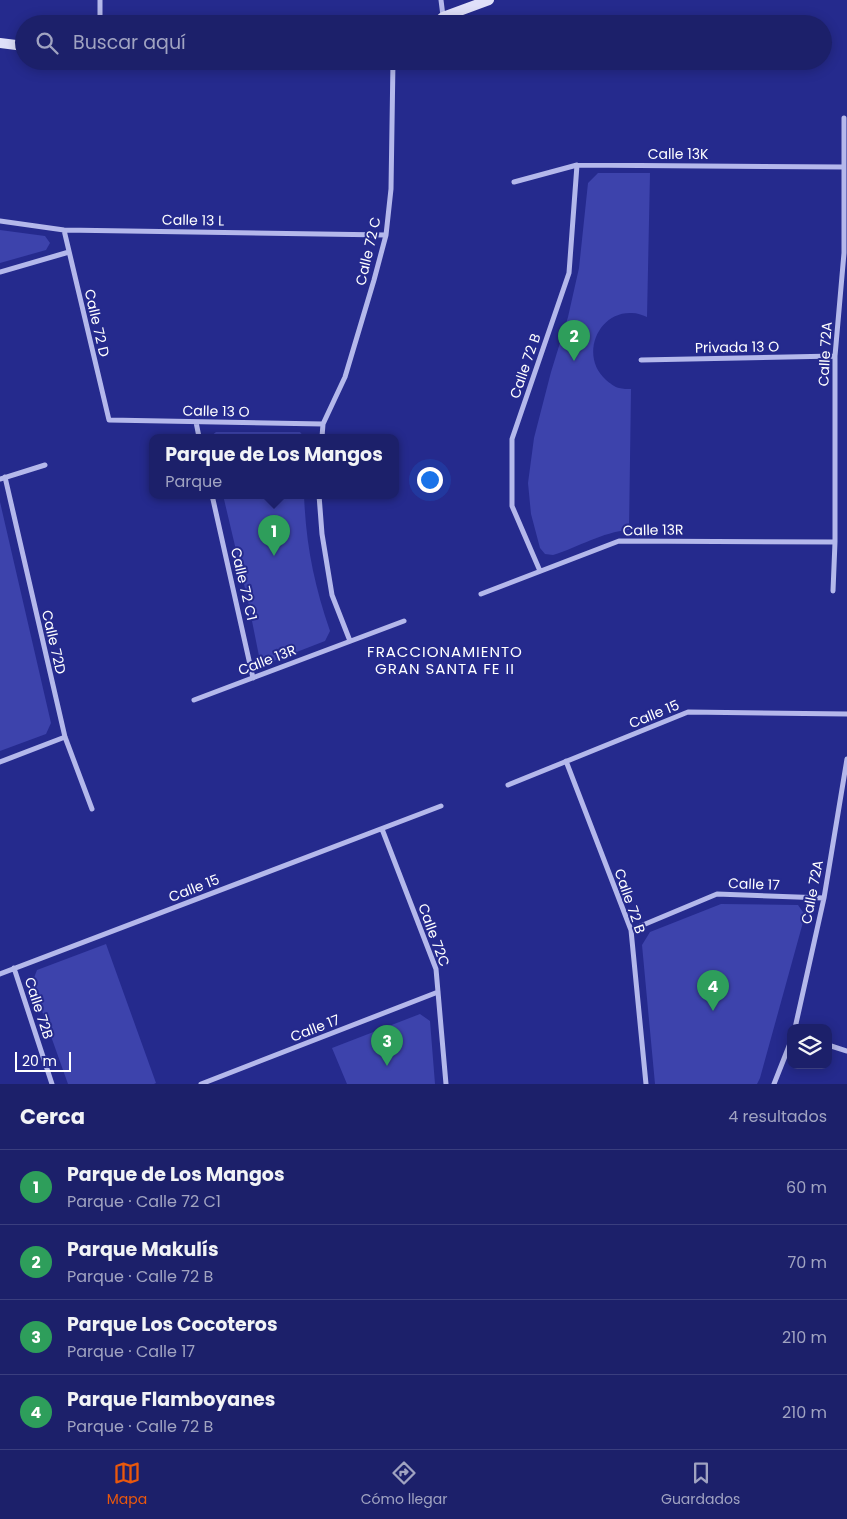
<!DOCTYPE html>
<html lang="es">
<meta charset="utf-8">
<style>
body{margin:0;font-family:Poppins,sans-serif;background:#252870;color:#f1f3f6}
.controls{position:absolute;right:15px;bottom:15px;display:grid;overflow:hidden;border-radius:10px;box-shadow:0 2px 12px #0003}
.controls button{width:45px;height:45px;display:grid;place-items:center;padding:0;border:0;border-bottom:1px solid #3a3e7e;background:#1c206a;color:#f1f3f6;font:25px sans-serif}
.scale{position:absolute;left:15px;bottom:12px;width:56px;box-sizing:border-box;padding-left:5px;border:2px solid #fff;border-top:0;font-size:14px;line-height:18px;white-space:nowrap;color:#fff;-webkit-text-stroke:4px #252a8d;paint-order:stroke}
.you{position:absolute;left:429px;top:479px;width:18px;height:18px;margin:-12px;border:4px solid #fff;border-radius:50%;background:#1a73e8;box-shadow:0 0 0 8px #1a73e833}
.badge{display:grid;place-items:center;width:32px;height:32px;border-radius:50%;background:#ea580c;color:#fff;font-size:16px;font-weight:700}
.pin{position:absolute;translate:-50% -41px;filter:drop-shadow(0 1px 2px #0008)}
.pin::after{content:'';position:absolute;top:26px;width:18px;height:15px;background:inherit;clip-path:polygon(0 0,100% 0,50% 100%)}
.popup{position:absolute;left:149px;top:434px;width:250px;height:65px;box-sizing:border-box;display:grid;place-content:center;border-radius:10px;background:#1c206a;filter:drop-shadow(0 1px 4px #0005);font-size:16px;white-space:nowrap;color:#a0a3c1}
.popup b{font-size:19px;color:#f1f3f6}
.popup::after{content:'';position:absolute;left:50%;top:100%;margin-left:-10px;border:10px solid transparent;border-top-color:#1c206a}
.list{margin:0;padding:0;list-style:none}
h2{display:flex;justify-content:space-between;align-items:center;height:65px;margin:0;padding:0 20px;font-size:21px}
h2 small{font-size:16px;font-weight:400;color:#a0a3c1}
.list li{display:grid;grid-template-columns:32px 1fr auto;gap:15px;align-items:center;box-sizing:border-box;height:75px;padding:0 20px;border-top:1px solid #3a3e7e}
.list b{display:block;font-size:19px;white-space:nowrap}
.list p{margin:0;font-size:16px;white-space:nowrap;color:#a0a3c1}
.list em{font-size:16px;font-style:normal;color:#a0a3c1}
.icon{flex:none;width:28px;height:28px;fill:none;stroke:currentColor;stroke-width:2;stroke-linecap:round;stroke-linejoin:round}
.map{position:relative;flex:none;width:847px;height:1084px;overflow:hidden}
.search{position:absolute;background:#1c206a;box-shadow:0 2px 12px #0003;left:15px;right:15px;top:15px;height:55px;display:flex;align-items:center;gap:12px;box-sizing:border-box;padding:0 18px;border-radius:28px;color:#a0a3c1;font-size:19px}
.sheet{height:365px;background:#1c206a}
nav{display:flex;justify-content:space-around;align-items:center;box-sizing:border-box;height:70px;border-top:1px solid #3a3e7e;background:#1c206a;font-size:14px;color:#a0a3c1}
nav a{display:grid;justify-items:center;gap:2px}
nav .on{color:#ea580c}
.map>svg:first-child{display:block}
</style>
<div class="map">
<svg width="847" height="1084" viewBox="0 0 847 1084">
<rect width="100%" height="100%" fill="#252a8d"/>
<path fill="#3d43ac" d="M 598,173 L 650,173 L 647,317 C 642,315 637,313 632,313 C 598,311 579,356 606,380 C 610,383 614,387 619,388 C 623,389 627,389 631,389 L 629,530 C 602,532 579,547 553,555 L 545,554 L 540,548 L 531,514 L 528,483 L 534,438 L 551,372 L 568,317 L 579,268 L 588,183 Z
M 0,230 L 45,236 L 50,243 L 46,250 L 0,263 Z
M 216,432 L 300,432 L 304,437 L 210,437 Z
M 223,495 L 304,495 C 306,545 314,584 330,631 L 325,641 L 271,662 L 259,656 L 248,601 Z
M 0,502 L 51,723 L 46,734 L 0,751 Z
M 721,904 L 798,905 L 805,915 L 760,1078 L 757,1084 L 655,1084 L 642,945 L 650,932 Z
M 106,944 L 156,1083 L 154,1084 L 68,1084 L 32,983 L 37,970 Z
M 420,1014 L 430,1021 L 435,1084 L 347,1084 L 332,1048 Z"/>
<g fill="none" stroke-linecap="round" stroke-linejoin="round">
<path stroke="#b4b8eb" stroke-width="5" d="M 441,0 L 443,16
M 100,24 L 100,0
M 514,182 L 577,165 L 844,167
M 0,221 L 64,230 L 386,235
M 64,230 L 109,420 L 323,424
M 0,272 L 69,252
M 641,360 L 835,356
M 196,422 L 199,437
M 322,437 L 323,424 L 345,377 L 374,280 L 386,235 L 391,189 L 393,61
M 5,477 L 65,737 L 92,809
M 0,479 L 45,465
M 212,495 L 253,678
M 319,495 L 322,534 L 332,595 L 350,641
M 540,571 L 512,506 L 512,439 L 569,273 L 577,165
M 833,591 L 835,542 L 835,356 L 844,253 L 844,118
M 481,594 L 619,541 L 835,542
M 194,700 L 404,621
M 566,761 L 631,930 L 646,1084
M 0,762 L 65,737
M 508,785 L 688,712 L 847,714
M 382,829 L 436,969 L 446,1084
M 631,930 L 717,894 L 824,898
M 14,968 L 52,1084
M 0,974 L 441,806
M 795,1028 L 824,898 L 847,759
M 828,1045 L 847,1051
M 201,1084 L 438,992
M 774,1084 L 791,1041"/>
<path stroke="#dfe0f9" stroke-width="10" d="M 435,24 L 443,17 L 489,0
M 0,43 L 24,46"/>
</g>
<g text-anchor="middle" dominant-baseline="central" stroke-width="4" stroke-linejoin="round" paint-order="stroke">
<g font-size="14" fill="#fff" stroke="#252a8d">
<text x="678" y="154">Calle 13K</text>
<text transform="translate(193 220) rotate(1)">Calle 13 L</text>
<text transform="translate(368 251) rotate(-77)">Calle 72 C</text>
<text transform="translate(97 323) rotate(77)">Calle 72 D</text>
<text transform="translate(737 347) rotate(-1)">Privada 13 O</text>
<text transform="translate(825 354) rotate(-87)">Calle 72A</text>
<text transform="translate(525 366) rotate(-71)">Calle 72 B</text>
<text transform="translate(216 411) rotate(1)">Calle 13 O</text>
<text transform="translate(653 530) rotate(-1)">Calle 13R</text>
<text transform="translate(244 584) rotate(77)">Calle 72 C1</text>
<text transform="translate(54 642) rotate(77)">Calle 72D</text>
<text transform="translate(267 660) rotate(-21)">Calle 13R</text>
<text transform="translate(654 714) rotate(-22)">Calle 15</text>
<text transform="translate(754 884) rotate(2)">Calle 17</text>
<text transform="translate(194 888) rotate(-21)">Calle 15</text>
<text transform="translate(812 892) rotate(-79)">Calle 72A</text>
<text transform="translate(630 901) rotate(71)">Calle 72 B</text>
<text transform="translate(434 935) rotate(70)">Calle 72C</text>
<text transform="translate(39 1008) rotate(72)">Calle 72B</text>
<text transform="translate(315 1028) rotate(-21)">Calle 17</text>
</g>
<g font-size="15" letter-spacing="1" fill="#fff" stroke="#252a8d">
<text x="445" y="651">FRACCIONAMIENTO<tspan x="445" dy="17">GRAN SANTA FE II</tspan></text>
</g>
</g>
</svg>
<div class="controls">
<button><svg class="icon" aria-label="layers" viewBox="0 0 24 24"><path d="M12 4l9 5-9 5-9-5zM3 14l9 5 9-5"/></svg></button>
</div>
<div class="scale">20 m</div>
<div class="you"></div>
<div class="pin badge" style="left:274px;top:556px;background:#2e9e5b">1</div>
<div class="popup"><b>Parque de Los Mangos</b>Parque</div>
<div class="pin badge" style="left:574px;top:361px;background:#2e9e5b">2</div>
<div class="pin badge" style="left:387px;top:1066px;background:#2e9e5b">3</div>
<div class="pin badge" style="left:713px;top:1011px;background:#2e9e5b">4</div>
<div class="search"><svg class="icon" aria-label="search" viewBox="0 0 24 24"><circle cx="10" cy="10" r="6"/><path d="M15 15l6 6"/></svg>Buscar aquí</div>
</div>
<section class="sheet">
<h2>Cerca<small>4 resultados</small></h2>
<ul class="list">
<li><span class="badge" style="background:#2e9e5b">1</span><div><b>Parque de Los Mangos</b><p>Parque · Calle 72 C1</p></div><em>60 m</em></li>
<li><span class="badge" style="background:#2e9e5b">2</span><div><b>Parque Makulís</b><p>Parque · Calle 72 B</p></div><em>70 m</em></li>
<li><span class="badge" style="background:#2e9e5b">3</span><div><b>Parque Los Cocoteros</b><p>Parque · Calle 17</p></div><em>210 m</em></li>
<li><span class="badge" style="background:#2e9e5b">4</span><div><b>Parque Flamboyanes</b><p>Parque · Calle 72 B</p></div><em>210 m</em></li>
</ul>
</section>
<nav>
<a class="on"><svg class="icon" aria-label="map" viewBox="0 0 24 24"><path d="M3 6l6-2 6 2 6-2v14l-6 2-6-2-6 2zM9 4v14M15 6v14"/></svg>Mapa</a>
<a><svg class="icon" aria-label="directions" viewBox="0 0 24 24"><path d="M12 3l9 9-9 9-9-9zM9 14v-3h6M13 9l2 2-2 2"/></svg>Cómo llegar</a>
<a><svg class="icon" aria-label="saved" viewBox="0 0 24 24"><path d="M7 4h10v16l-5-4-5 4z"/></svg>Guardados</a>
</nav>
